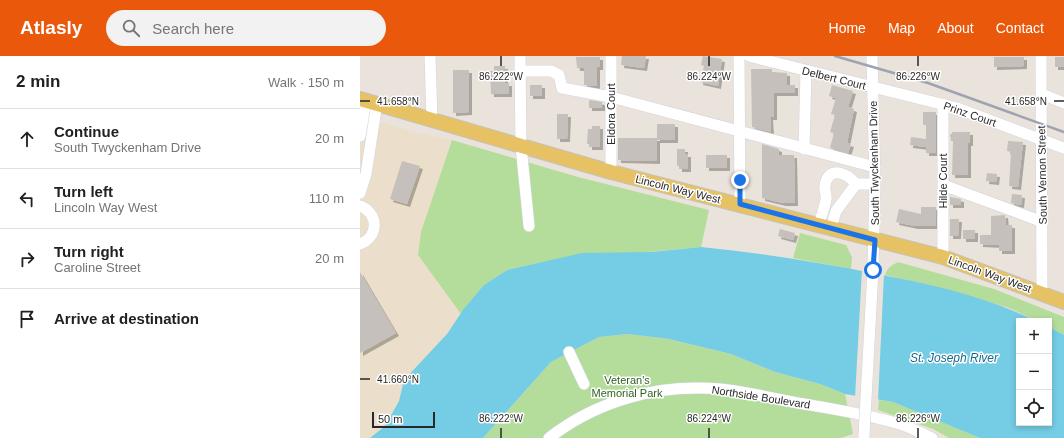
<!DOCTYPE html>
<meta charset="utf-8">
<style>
body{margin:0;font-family:Arial,sans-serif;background:#f2f2f2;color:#202124}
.controls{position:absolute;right:12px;bottom:12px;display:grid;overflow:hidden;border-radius:0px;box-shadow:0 2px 6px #0003}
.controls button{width:36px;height:36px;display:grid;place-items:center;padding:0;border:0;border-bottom:1px solid #e0e0e0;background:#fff;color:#202124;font:20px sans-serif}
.scale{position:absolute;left:12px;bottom:10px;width:63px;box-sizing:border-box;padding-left:4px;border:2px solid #282828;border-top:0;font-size:11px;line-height:14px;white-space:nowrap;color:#282828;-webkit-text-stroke:3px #fff;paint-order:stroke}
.stop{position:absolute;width:12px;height:12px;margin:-9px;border:3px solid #1a73e8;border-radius:50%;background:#fff}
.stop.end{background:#1a73e8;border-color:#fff;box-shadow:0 1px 4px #0008}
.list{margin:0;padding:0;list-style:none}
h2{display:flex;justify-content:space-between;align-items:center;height:52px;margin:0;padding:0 16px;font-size:17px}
h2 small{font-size:13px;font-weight:400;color:#757577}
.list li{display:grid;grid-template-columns:26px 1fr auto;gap:12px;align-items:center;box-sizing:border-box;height:60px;padding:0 16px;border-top:1px solid #e0e0e0}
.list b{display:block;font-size:15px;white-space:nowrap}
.list p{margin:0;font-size:13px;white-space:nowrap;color:#757577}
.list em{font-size:13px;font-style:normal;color:#757577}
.icon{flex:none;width:22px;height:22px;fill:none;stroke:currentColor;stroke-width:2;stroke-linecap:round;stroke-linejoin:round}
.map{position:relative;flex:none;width:704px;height:382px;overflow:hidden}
header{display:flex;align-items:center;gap:24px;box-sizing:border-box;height:56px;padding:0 20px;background:#ea580c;color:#fff}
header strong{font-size:19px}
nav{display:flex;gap:22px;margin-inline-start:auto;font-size:14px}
.search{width:280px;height:36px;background:#f2f2f2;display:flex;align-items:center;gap:10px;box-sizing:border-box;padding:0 14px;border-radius:22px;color:#757577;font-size:15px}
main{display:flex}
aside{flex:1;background:#fff}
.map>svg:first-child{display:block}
</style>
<header>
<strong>Atlasly</strong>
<div class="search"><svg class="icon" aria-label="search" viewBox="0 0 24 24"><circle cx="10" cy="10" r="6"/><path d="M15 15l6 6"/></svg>Search here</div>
<nav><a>Home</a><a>Map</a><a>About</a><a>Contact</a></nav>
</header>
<main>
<aside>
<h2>2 min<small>Walk · 150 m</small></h2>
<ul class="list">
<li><svg class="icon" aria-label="ahead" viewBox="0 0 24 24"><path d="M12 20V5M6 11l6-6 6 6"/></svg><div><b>Continue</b><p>South Twyckenham Drive</p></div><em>20 m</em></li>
<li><svg class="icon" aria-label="left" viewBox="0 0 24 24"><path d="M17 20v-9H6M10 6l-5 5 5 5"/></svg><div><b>Turn left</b><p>Lincoln Way West</p></div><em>110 m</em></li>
<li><svg class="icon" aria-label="right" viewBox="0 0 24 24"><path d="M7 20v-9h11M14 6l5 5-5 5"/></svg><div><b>Turn right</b><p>Caroline Street</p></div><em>20 m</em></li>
<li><svg class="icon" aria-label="arrive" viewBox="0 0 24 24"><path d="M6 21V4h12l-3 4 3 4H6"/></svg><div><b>Arrive at destination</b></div></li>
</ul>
</aside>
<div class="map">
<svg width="704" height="382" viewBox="0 0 704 382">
<defs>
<filter id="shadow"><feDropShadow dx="3" dy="3" stdDeviation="0" flood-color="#0004"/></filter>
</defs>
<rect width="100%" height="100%" fill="#eae3db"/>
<path fill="#ebdfcb" d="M 0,60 L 58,77 L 92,84 L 61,176 L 58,199 L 101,258 L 87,279 L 44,324 L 39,345 L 25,370 L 10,382 L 0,382 Z"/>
<path fill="#b4dd9b" d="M 92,84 L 218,121 L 349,154 L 341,191 L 183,206 L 147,214 L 124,229 L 101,258 L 58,199 L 61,176 Z
M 440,177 L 486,189 L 492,201 L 491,213 L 433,202 Z
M 538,206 L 634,233 L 704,261 L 704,279 L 689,271 L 689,265 C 670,265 663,257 646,251 C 606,239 566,228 525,219 C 527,212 532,209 538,206 Z
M 268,278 L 309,283 L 371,298 L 415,316 L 460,328 L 485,338 L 493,378 L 481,382 L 123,382 L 191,306 L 239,281 Z
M 519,344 L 533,346 L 620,382 L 589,382 L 573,373 L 518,354 Z"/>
<path fill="#74cce5" d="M 341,191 C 400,197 458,206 517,218 C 571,228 627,241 676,265 L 659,265 L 659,367 L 689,367 L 689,271 L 704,279 L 704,382 L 620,382 L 533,346 L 485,338 L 460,328 L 415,316 L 371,298 L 309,283 L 268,278 L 239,281 L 191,306 L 123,382 L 10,382 L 25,370 L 39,345 L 44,324 L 87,278 L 103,254 L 124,229 L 147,214 L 222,197 L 291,196 Z"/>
<path fill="#eae3db" d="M 502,213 L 524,217 L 518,346 L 495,342 Z"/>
<path fill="#c5c0bb" filter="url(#shadow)" d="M 262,0 L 286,0 L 284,12 L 261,9 Z
M 343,0 L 362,3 L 358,30 L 340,26 L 344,10 L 341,9 Z
M 216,1 L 240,1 L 240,11 L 237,11 L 237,30 L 224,29 L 224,12 L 217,12 Z
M 634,1 L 664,1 L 664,10 L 634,11 Z
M 695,1 L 704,1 L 704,11 L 695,11 Z
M 134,10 L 145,10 L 145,27 L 149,27 L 149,38 L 131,38 L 130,15 L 134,15 Z
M 391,13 L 412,13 L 412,16 L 427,17 L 427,29 L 435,29 L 435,37 L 414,37 L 414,61 L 410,61 L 411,76 L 392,71 Z
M 93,14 L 109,14 L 109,56 L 93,57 Z
M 170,29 L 182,29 L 182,40 L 170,40 Z
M 472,29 L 493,35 L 488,51 L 494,53 L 487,87 L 491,88 L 488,97 L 470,92 L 474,77 L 470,76 L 475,59 L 471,58 L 476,42 L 469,40 Z
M 229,44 L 242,46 L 242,52 L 229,52 Z
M 563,56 L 576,56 L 576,97 L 566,97 L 566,91 L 550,89 L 551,81 L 566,83 L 566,69 L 563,69 Z
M 197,58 L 208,58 L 207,83 L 197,83 Z
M 297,68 L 315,68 L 315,84 L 297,84 Z
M 232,70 L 240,70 L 240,91 L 229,91 L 229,88 L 227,88 L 228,73 L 232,73 Z
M 592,76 L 610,76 L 610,87 L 608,87 L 608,119 L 592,119 L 593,85 L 591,85 L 590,78 L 592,78 Z
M 258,82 L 297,82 L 297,105 L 258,104 Z
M 648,85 L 663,86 L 658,131 L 649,130 L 651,96 L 647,95 Z
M 402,88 L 419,93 L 419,99 L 434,99 L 435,147 L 423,147 L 402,142 Z
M 317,93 L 325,93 L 325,98 L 328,98 L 328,113 L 319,113 L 319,110 L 317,110 Z
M 346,99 L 367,99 L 367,112 L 346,112 Z
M 42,105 L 60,110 L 47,148 L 30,143 Z
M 627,117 L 637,118 L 636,126 L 626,125 Z
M 652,138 L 662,139 L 661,149 L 651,147 Z
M 590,141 L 601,143 L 601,149 L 590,149 Z
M 561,151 L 576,151 L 576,170 L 555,170 L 536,166 L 539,153 L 561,158 Z
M 645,159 L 646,169 L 652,169 L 652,195 L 639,195 L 639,189 L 620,188 L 620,179 L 631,179 L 631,160 Z
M 590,163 L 599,163 L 598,180 L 590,180 Z
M 420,173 L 435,177 L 433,184 L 418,180 Z
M 603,174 L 615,174 L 615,183 L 603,183 Z
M 0,216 L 36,277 L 0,297 Z"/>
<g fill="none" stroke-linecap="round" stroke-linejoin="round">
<g stroke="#d0d4e0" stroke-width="12">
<path id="minor" d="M 70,0 L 72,64
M 160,0 L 161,90 L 169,170
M 251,0 L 251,116
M 379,0 L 380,148
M 389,0 L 597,52 L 704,92
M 512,0 L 515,128 L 513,214
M 681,0 L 682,237
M 160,15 L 191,15 L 199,19 L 202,32 L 251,41 L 515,111
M 682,38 L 704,47
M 583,48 L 583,201
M 0,80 L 6,44
M 444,93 L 446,15
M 496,128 L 515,128
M 583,129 L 683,166
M 0,137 L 6,118 L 17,47
M 0,150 C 19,157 19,181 0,188
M 459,169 C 461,161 464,153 466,144 C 467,139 464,134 465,129 C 469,109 487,117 496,128
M 471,172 L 476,155 L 496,128
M 209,296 L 224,328
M 189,382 C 238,344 298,328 360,333 C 388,336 416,343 444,348 C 474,353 506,358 536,367 C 549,370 560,377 572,382"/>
</g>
<g stroke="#c3c3c3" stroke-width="16">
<path id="major" d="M 0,43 L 251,116 L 583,201 L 704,246"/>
</g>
<use href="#minor" stroke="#fff" stroke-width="11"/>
<use href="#major" stroke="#e6c264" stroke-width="14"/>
<path stroke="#9ea2b1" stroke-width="2.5" d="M 475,0 L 568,27 L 704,76"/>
<g stroke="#d0d4e0" stroke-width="12" stroke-linecap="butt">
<path id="minor-bridge" d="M 504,379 L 513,214"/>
</g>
<use href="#minor-bridge" stroke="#fff" stroke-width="11"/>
</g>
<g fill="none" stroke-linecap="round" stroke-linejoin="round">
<path stroke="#1a73e8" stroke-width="5" d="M 380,124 L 380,148 L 515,184 L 513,214"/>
</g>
<path fill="none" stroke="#282828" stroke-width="1.5" d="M 141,0 L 141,10M 349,0 L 349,10M 558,0 L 558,10M 0,45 L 10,45M 694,45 L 704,45M 0,323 L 10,323M 141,372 L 141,382M 349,372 L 349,382M 558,372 L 558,382"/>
<g text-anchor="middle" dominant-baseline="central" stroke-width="3" stroke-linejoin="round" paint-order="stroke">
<g font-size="11" fill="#282828" stroke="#fff">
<text transform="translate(474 22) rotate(14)">Delbert Court</text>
<text transform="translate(251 58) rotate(-90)">Eldora Court</text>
<text transform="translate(610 58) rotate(19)">Prinz Court</text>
<text transform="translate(514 107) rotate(-91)">South Twyckenham Drive</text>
<text transform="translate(682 119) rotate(-91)">South Vernon Street</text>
<text transform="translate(583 125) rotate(-90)">Hilde Court</text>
<text transform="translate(318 133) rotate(14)">Lincoln Way West</text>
<text transform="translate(630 218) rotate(20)">Lincoln Way West</text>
<text transform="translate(401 341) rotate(9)">Northside Boulevard</text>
</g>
<g font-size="11" fill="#2f5f1e" stroke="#fff">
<text x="267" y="324">Veteran's<tspan x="267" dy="13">Memorial Park</tspan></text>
</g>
<g font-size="12" font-style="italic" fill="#166a8e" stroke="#fff">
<text x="594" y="302">St. Joseph River</text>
</g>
</g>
<g font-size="10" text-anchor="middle" fill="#282828" stroke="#fff" stroke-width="3" stroke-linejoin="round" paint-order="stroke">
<text x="141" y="24">86.222°W</text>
<text x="349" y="24">86.224°W</text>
<text x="558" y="24">86.226°W</text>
<text x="666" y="49">41.658°N</text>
<text x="38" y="49">41.658°N</text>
<text x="38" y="327">41.660°N</text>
<text x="141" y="366">86.222°W</text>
<text x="349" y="366">86.224°W</text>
<text x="558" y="366">86.226°W</text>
</g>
</svg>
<div class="controls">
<button>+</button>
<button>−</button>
<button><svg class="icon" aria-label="locate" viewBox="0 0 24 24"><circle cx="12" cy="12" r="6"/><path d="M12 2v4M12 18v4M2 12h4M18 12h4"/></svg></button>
</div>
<div class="scale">50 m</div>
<div class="stop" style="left:513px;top:214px"></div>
<div class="stop end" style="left:380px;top:124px"></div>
</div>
</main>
